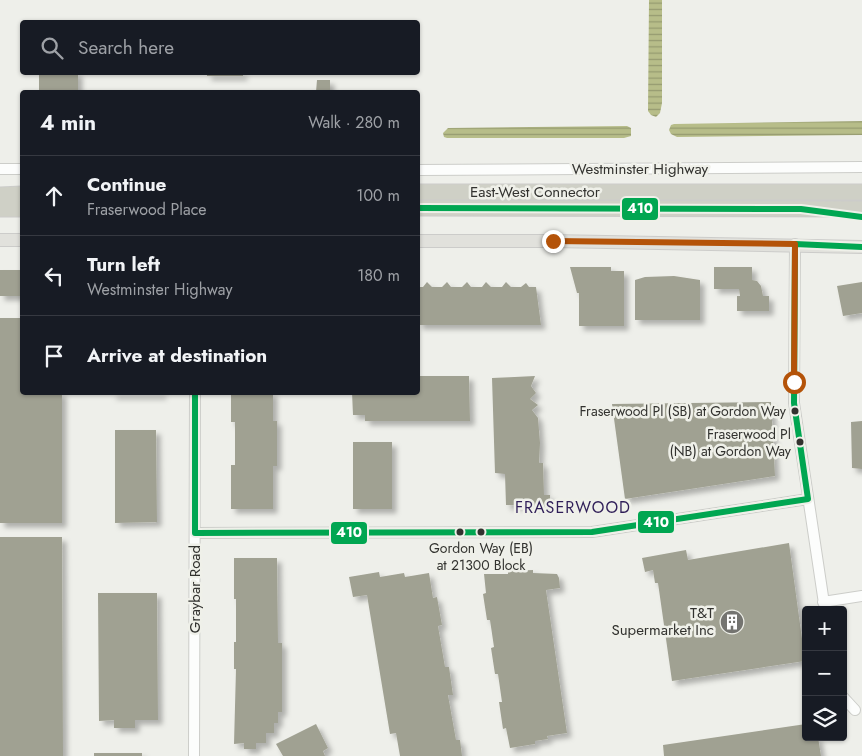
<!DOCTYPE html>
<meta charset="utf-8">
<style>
body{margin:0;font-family:Jost,sans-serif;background:#242831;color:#f1f3f6}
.controls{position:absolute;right:15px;bottom:15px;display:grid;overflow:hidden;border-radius:5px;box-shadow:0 1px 4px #0004}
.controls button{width:45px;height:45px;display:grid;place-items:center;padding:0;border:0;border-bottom:1px solid #363941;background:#171b24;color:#f1f3f6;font:25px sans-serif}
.stop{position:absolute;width:15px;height:15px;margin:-11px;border:4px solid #b45309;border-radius:50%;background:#fff}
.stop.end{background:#b45309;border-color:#fff;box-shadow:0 1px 5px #0008}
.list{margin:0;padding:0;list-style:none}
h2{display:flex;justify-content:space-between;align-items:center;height:65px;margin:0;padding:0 20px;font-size:21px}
h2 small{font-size:16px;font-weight:400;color:#9ea1a6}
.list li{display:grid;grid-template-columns:32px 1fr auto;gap:15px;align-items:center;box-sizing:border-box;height:80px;padding:0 20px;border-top:1px solid #363941}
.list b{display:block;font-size:19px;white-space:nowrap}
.list p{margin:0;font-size:16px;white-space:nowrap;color:#9ea1a6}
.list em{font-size:16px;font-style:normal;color:#9ea1a6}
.icon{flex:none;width:28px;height:28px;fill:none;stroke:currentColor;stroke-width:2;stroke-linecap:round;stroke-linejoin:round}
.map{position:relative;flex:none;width:862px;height:756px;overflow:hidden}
.search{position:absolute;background:#171b24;box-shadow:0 1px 4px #0004;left:20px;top:20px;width:400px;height:55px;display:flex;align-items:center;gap:12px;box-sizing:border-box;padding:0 18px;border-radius:5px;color:#9ea1a6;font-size:19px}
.panel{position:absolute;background:#171b24;box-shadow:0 1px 4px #0004;left:20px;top:90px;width:400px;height:305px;border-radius:5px}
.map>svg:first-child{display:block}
</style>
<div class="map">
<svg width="862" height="756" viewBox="0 0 862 756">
<defs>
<pattern id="water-rules" width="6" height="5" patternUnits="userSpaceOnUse" patternTransform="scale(1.25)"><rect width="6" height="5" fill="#b7bd89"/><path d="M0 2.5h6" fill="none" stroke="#959a70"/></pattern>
<filter id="shadow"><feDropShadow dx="4.5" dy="4.5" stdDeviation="2.5" flood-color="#0004"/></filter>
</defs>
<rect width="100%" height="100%" fill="#eeefea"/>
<path fill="url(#water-rules)" d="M 649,0 L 662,0 L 662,103 L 660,113 L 656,117 L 651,115 L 648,111 Z
M 862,121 L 862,135 L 677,137 L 671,134 L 669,130 L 671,125 L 674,124 Z
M 627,126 L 631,128 L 631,136 L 624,138 L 447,138 L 444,137 L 443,133 L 448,128 Z"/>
<path fill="#a0a192" filter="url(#shadow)" d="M 39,72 L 78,72 L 78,92 L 39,92 Z
M 207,72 L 243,72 L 243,76 L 207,76 Z
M 317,80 L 330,80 L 330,92 L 316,92 Z
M 570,267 L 611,267 L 611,271 L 624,271 L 624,326 L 579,326 L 579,293 L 577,293 Z
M 714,267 L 752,267 L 752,280 L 757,281 L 761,286 L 763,296 L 769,296 L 769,311 L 737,311 L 737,296 L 740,296 L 739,289 L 714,289 Z
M 0,270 L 22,270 L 22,296 L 0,296 Z
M 674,276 L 700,280 L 700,320 L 635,320 L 635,280 L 645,277 Z
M 427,282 L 432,287 L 442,287 L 447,282 L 451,287 L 462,287 L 467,282 L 471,287 L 482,287 L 486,282 L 491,287 L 502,287 L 506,282 L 511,287 L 521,287 L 526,283 L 529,287 L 536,287 L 541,325 L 418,325 L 418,287 L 423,287 Z
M 862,282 L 862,313 L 843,316 L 837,286 Z
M 0,318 L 22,318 L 22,392 L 62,392 L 62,523 L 0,523 Z
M 418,376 L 469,376 L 470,421 L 365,421 L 365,415 L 353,415 L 352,392 L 418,392 Z
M 535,376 L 531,386 L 536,393 L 530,399 L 538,405 L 532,410 L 538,418 L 540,443 L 539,463 L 543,463 L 544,495 L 550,495 L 550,506 L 506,505 L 505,474 L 495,473 L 492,378 Z
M 113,392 L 162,392 L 162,395 L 111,395 Z
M 231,392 L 273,392 L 273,421 L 277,421 L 277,466 L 273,466 L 273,509 L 231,509 L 231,465 L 235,465 L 235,422 L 231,422 Z
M 771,402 L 775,476 L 625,499 L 612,404 Z
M 862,421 L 862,469 L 852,468 L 851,422 Z
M 115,430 L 156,430 L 157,522 L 115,523 Z
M 353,442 L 392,442 L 392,509 L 353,509 Z
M 0,537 L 62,537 L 63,756 L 0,756 Z
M 789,543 L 805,661 L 672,681 L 658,583 L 655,583 L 653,570 L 645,572 L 642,558 L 686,550 L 688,560 Z
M 234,558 L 277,558 L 278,643 L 282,643 L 282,712 L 278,712 L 278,723 L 274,723 L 274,733 L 266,733 L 266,743 L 256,743 L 256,749 L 244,749 L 244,743 L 234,744 L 236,669 L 234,669 L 234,642 L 236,642 L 236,599 L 234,599 Z
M 533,570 L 533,573 L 557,574 L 559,578 L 560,588 L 546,590 L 567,733 L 547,736 L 548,739 L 535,741 L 535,744 L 510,748 L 506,728 L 503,729 L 499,702 L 502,702 L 498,674 L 495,674 L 491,648 L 494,647 L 490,620 L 487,620 L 483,594 L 486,593 L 484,574 L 508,574 L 508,571 Z
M 379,572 L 380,577 L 404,573 L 405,577 L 429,573 L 433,598 L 437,597 L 442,625 L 438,626 L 445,667 L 449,667 L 453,695 L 448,695 L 456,740 L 460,740 L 462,756 L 400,756 L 396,733 L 390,734 L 367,595 L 353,597 L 349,577 Z
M 98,593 L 157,593 L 158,720 L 135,720 L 135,728 L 114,728 L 114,720 L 99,721 Z
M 316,724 L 328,748 L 323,751 L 325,756 L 283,756 L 276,744 Z
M 806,724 L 806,737 L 818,737 L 821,756 L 664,756 L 663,745 Z
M 94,753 L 142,753 L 142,756 L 94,756 Z"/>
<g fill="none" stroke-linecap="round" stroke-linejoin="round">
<g stroke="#cccdc9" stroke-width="12">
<path id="minor" d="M 0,169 L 22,169
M 418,170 L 862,167
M 795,244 L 794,403 L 825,610
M 195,533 L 592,532 L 808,499
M 823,602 L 862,596
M 843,697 L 855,710
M 194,756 L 195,392"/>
</g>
<g stroke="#ccccca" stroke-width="14">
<path id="major" d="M 0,240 L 22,240
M 418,241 L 553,241 L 862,247"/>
</g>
<g stroke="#ccccca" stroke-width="17">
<path id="highway" d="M 418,192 L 862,192
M 0,195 L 22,194
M 418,208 L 862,209
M 0,209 L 22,209"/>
</g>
<use href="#minor" stroke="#fcfdfc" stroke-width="10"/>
<use href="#major" stroke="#e1e1dc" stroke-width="12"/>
<use href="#highway" stroke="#cfd0c6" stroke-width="15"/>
<g stroke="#eff0e9" stroke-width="10">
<path id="bus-1" d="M 418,208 L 801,209 L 862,217
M 795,244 L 794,403 L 808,499
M 795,244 L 862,247
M 195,392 L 195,533
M 195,533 L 592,532 L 808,499"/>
</g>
<use href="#bus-1" stroke="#00a651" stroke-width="6"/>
</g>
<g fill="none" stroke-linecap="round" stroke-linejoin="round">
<path stroke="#b45309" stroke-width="6" d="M 553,241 L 795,244 L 794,382"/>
</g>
<defs>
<g id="building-disc" transform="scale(1.25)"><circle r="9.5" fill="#747470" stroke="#eff0e9"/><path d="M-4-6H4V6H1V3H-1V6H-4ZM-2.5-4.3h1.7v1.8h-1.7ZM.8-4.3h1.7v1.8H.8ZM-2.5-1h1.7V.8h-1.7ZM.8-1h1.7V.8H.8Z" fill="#fff"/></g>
</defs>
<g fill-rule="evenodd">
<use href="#building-disc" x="732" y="622"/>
</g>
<g fill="#32322f" stroke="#eff0e9" stroke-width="2">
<circle cx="795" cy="411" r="4.5"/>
<circle cx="800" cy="442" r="4.5"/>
<circle cx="460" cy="532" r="4.5"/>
<circle cx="481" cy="532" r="4.5"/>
</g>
<g text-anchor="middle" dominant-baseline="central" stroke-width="5" stroke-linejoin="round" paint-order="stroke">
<g font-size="14" fill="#32322f" stroke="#eff0e9" text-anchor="end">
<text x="786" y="411">Fraserwood Pl (SB) at Gordon Way</text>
<text x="791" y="434">Fraserwood Pl<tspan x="791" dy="17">(NB) at Gordon Way</tspan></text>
<text x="481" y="548" text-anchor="middle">Gordon Way (EB)<tspan x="481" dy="17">at 21300 Block</tspan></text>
</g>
<g font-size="15" fill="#32322f" stroke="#eff0e9">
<text x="640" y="169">Westminster Highway</text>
<text x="535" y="192">East-West Connector</text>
<text transform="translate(195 589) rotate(-90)">Graybar Road</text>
</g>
<g font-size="15" fill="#32322f" stroke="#eff0e9" text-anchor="end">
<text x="714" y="613">T&amp;T<tspan x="714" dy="17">Supermarket Inc</tspan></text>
</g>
<g font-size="16" letter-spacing="1" fill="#2f1e58" stroke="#eff0e9">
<text x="573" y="507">FRASERWOOD</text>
</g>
</g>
<g stroke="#eff0e9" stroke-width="2">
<rect x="621" y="197" width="38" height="24" rx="5" fill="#00a651"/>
<rect x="637" y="510" width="38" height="24" rx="5" fill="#00a651"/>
<rect x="330" y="521" width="38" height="24" rx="5" fill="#00a651"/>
</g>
<g font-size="14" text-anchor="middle" font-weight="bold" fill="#fff">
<text x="640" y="213">410</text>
<text x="656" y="527">410</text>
<text x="349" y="537">410</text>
</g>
</svg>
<div class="controls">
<button>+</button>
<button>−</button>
<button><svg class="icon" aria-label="layers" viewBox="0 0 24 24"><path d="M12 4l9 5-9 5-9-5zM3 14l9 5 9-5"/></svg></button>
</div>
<div class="stop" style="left:794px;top:382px"></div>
<div class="stop end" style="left:553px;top:241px"></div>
<div class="search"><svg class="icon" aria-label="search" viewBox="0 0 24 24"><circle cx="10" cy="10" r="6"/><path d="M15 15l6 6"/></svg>Search here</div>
<section class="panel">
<h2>4 min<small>Walk · 280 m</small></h2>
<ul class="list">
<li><svg class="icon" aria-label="ahead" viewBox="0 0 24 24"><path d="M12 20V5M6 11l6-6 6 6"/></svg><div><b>Continue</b><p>Fraserwood Place</p></div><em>100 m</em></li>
<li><svg class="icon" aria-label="left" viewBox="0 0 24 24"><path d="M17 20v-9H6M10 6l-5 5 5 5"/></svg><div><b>Turn left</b><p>Westminster Highway</p></div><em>180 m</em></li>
<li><svg class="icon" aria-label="arrive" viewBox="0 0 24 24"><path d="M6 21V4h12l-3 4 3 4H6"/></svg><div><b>Arrive at destination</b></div></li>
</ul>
</section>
</div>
